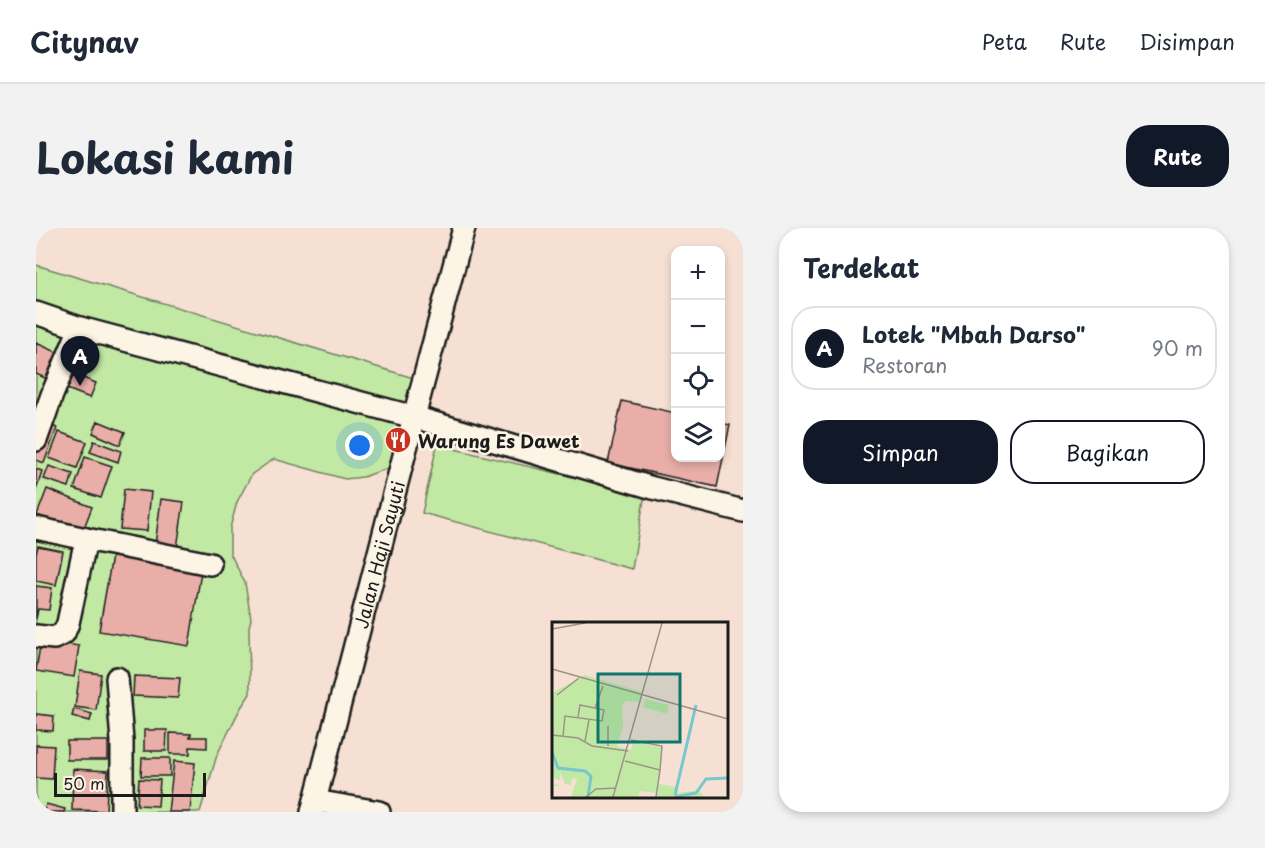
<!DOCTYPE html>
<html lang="id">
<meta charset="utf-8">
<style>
body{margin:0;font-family:"Playpen Sans",sans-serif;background:#f2f2f3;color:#1f2937}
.controls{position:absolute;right:18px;top:18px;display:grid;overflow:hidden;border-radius:12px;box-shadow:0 3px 9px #0003}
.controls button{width:54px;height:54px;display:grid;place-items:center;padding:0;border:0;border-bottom:2px solid #e0e1e3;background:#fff;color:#1f2937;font:30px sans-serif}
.scale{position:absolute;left:18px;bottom:15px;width:152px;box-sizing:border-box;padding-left:6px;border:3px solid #1c1c1c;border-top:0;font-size:16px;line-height:21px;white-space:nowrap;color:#1c1c1c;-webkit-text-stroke:4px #fcf5e5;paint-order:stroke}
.you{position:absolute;left:324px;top:218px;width:21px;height:21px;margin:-15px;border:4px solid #fff;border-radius:50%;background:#1a73e8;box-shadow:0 0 0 9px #1a73e833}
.badge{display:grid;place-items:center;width:39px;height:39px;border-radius:50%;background:#111827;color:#fff;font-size:20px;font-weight:700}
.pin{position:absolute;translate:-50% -50px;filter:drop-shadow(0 2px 3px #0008)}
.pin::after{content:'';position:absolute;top:32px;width:21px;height:18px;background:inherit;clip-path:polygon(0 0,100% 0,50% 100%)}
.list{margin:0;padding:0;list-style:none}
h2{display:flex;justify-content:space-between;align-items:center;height:78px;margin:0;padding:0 24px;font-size:26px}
h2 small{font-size:20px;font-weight:400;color:#747a83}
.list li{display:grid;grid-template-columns:39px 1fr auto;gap:18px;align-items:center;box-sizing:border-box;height:84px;margin:0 12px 12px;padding:0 12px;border:2px solid #e0e1e3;border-radius:24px}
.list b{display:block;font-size:22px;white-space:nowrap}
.list p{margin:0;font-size:20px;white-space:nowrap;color:#747a83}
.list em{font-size:20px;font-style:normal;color:#747a83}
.actions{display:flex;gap:12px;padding:18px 24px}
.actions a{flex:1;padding:14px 0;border:2px solid #111827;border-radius:24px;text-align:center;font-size:21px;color:#111827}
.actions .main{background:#111827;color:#fff}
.icon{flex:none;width:33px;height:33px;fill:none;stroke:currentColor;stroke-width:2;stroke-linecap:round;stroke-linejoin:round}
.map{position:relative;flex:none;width:707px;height:584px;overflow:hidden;border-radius:24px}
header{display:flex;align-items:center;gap:36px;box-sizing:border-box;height:84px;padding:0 30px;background:#fff;border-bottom:2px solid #e0e1e3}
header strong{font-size:28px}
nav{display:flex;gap:33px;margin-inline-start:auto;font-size:21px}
.intro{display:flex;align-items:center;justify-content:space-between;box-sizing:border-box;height:144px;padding:0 36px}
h1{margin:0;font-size:42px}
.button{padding:15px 27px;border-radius:24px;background:#111827;color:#fff;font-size:21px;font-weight:700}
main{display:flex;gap:36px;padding:0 36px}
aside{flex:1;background:#fff;border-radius:24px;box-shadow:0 3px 9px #0003}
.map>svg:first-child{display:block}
</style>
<header>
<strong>Citynav</strong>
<nav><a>Peta</a><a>Rute</a><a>Disimpan</a></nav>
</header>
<div class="intro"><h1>Lokasi kami</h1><a class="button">Rute</a></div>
<main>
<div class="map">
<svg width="707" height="584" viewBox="0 0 707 584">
<rect width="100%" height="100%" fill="#f6e0d3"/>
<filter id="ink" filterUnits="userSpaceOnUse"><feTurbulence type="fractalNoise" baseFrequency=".0167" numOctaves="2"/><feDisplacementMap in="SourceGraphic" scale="12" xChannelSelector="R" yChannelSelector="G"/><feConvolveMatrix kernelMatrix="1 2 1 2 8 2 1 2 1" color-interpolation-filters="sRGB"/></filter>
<g filter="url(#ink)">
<path fill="#c2e9a4" stroke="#6f8260" stroke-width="1.5" d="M 0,37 L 381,151 L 362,237 L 327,249 L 309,251 L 238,231 L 216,246 L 201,274 L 194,300 L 194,325 L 209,355 L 215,391 L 213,399 L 214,466 L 204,481 L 181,527 L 164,584 L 0,584 Z
M 401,217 L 609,266 L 596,341 L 386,285 Z"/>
<path fill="#e9aea8" stroke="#1c1c1c" stroke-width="1.5" d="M 0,115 L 30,128 L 18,154 L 0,146 Z
M 37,146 L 60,155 L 54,170 L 31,161 Z
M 586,173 L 640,185 L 640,230 L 684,230 L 684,195 L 694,197 L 681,259 L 572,235 Z
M 62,193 L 89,204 L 84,217 L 57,205 Z
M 11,196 L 21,200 L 8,235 L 0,232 L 0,226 Z
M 23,204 L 51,214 L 41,240 L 13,230 Z
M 58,213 L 85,223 L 82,234 L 54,224 Z
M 49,229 L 76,238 L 65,270 L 38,261 Z
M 13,238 L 37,246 L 33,259 L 8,251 Z
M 0,241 L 6,243 L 0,262 Z
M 11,261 L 56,279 L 46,305 L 1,287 Z
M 88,261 L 115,264 L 111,303 L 84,301 Z
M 125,271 L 148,274 L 141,320 L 119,317 Z
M 2,318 L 27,323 L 20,357 L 0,353 L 0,326 Z
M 76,328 L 165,344 L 153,418 L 63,403 Z
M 0,358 L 16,360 L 13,382 L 2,381 L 0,391 Z
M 5,412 L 43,418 L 38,449 L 0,443 Z
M 44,443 L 65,446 L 60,482 L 39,479 Z
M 98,448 L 144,450 L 142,470 L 97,468 Z
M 38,481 L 56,486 L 54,493 L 36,488 Z
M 0,486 L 18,488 L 17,503 L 0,502 Z
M 108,502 L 131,502 L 130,523 L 108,523 Z
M 134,505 L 155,506 L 154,509 L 171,509 L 171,520 L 154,519 L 154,526 L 134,526 Z
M 31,513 L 72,513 L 72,532 L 31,532 Z
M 0,517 L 18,518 L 16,551 L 0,550 Z
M 106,530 L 134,530 L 134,548 L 105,548 Z
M 138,533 L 159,535 L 154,584 L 132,584 Z
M 37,541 L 72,543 L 70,583 L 36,582 Z
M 103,551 L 124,552 L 122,578 L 101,577 Z
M 10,576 L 29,581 L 28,584 L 8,584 Z"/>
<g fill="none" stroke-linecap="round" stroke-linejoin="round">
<g stroke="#1c1c1c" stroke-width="26">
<g id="minor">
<path d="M 0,85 L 44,100 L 378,189 L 617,260 L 707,283"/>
<path d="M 0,212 L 16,167 L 44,100"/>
<path d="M 0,300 L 50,311 L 32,395 L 28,405 L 18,410 L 0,408"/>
<path d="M 50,311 L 174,336"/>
<path d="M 81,450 L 86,513 L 86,584"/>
<path d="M 279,573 L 343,584"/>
<path id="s1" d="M 276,584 L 378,189 L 428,0"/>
</g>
</g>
<use href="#minor" stroke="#fcf5e5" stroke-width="21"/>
</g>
</g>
<defs>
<g id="restaurant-disc" transform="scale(1.35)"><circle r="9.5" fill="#c8321e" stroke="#fcf5e5"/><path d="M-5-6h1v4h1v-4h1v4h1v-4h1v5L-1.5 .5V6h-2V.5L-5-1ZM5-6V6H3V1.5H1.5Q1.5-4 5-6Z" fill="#fff"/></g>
</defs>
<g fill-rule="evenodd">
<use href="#restaurant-disc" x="362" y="212"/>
</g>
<g text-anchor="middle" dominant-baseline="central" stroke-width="5" stroke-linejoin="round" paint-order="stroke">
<g font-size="18" font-weight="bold" fill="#1c1c1c" stroke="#fcf5e5" text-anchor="start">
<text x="382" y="212">Warung Es Dawet</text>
</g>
<g font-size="18" fill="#1c1c1c" stroke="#fcf5e5">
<text stroke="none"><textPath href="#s1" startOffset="266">Jalan Haji Sayuti</textPath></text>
</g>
</g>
<g transform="translate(516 394)">
<rect width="176" height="176" fill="#f6e0d3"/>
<path d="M 33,53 L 90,70 L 88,80 L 74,79 L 70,84 L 71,106 L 65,124 L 79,128 L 81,120 L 111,125 L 107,162 L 125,165 L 126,171 L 147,168 L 152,175 L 105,175 L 105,171 L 88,169 L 86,175 L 19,175 L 25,157 L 20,156 L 19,163 L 13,162 L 8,150 L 8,158 L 1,156 L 0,161 L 8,164 L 0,164 L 0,71 ZM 93,77 L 117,83 L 115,92 L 91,85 Z" fill="#c2e9a4"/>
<path fill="none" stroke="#76c7ce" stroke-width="3" d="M 0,130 L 6,146 L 33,149 L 39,154 L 36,175M 123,173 L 144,83M 123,175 L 144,171 L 154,157 L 176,156"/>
<path fill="none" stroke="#9f928a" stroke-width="1.5" d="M 0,7 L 33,1M 0,47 L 176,97M 5,73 L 27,56M 26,95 L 28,83 L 43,86M 56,104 L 56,124M 0,113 L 26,116 L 40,124 L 76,129M 11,114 L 13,94 L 50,99 L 52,88 L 43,86 L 51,64M 79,118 L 110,124 L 108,148M 33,119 L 37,98M 73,139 L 108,148 L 104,175M 34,175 L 44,167 L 64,166M 61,175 L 110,1"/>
<path fill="#0f766e" fill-opacity="0.15" stroke="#0f766e" stroke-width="3" d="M 46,52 L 128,52 L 128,120 L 46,120 Z"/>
<rect width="176" height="176" fill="none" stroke="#1c1c1c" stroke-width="3"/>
</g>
</svg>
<div class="controls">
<button>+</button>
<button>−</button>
<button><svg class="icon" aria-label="locate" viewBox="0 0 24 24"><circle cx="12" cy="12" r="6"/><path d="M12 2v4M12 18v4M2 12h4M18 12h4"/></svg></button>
<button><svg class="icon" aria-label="layers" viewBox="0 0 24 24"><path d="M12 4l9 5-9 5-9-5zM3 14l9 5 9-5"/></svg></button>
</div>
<div class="scale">50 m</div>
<div class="you"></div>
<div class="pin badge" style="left:44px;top:158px">A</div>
</div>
<aside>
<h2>Terdekat<small></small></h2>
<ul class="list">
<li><span class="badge">A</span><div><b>Lotek &quot;Mbah Darso&quot;</b><p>Restoran</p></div><em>90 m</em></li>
</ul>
<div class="actions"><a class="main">Simpan</a><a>Bagikan</a></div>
</aside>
</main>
